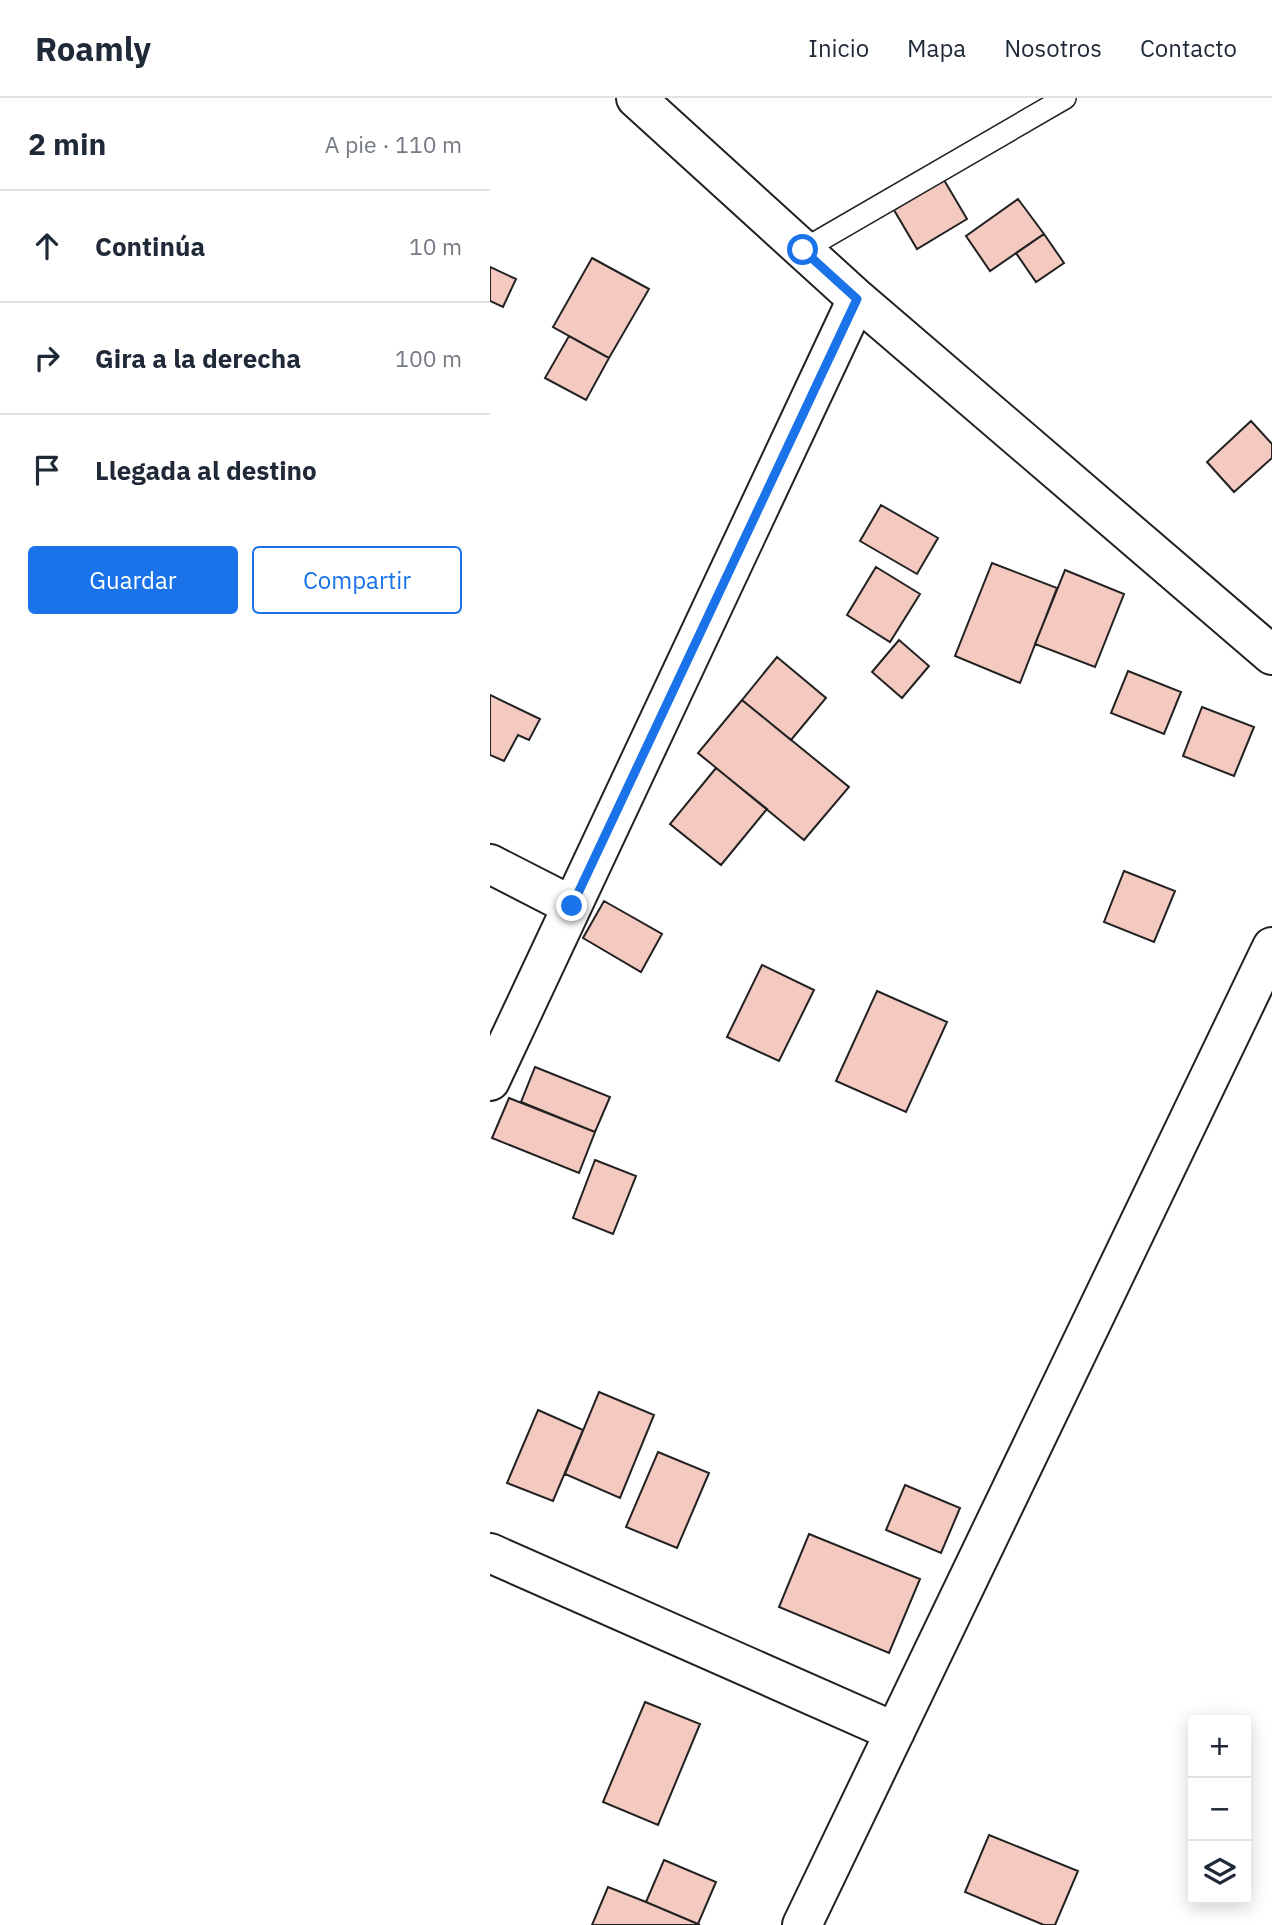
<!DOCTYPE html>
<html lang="es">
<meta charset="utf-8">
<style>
body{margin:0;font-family:"IBM Plex Sans",sans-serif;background:#f6f6f7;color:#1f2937}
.controls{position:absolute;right:21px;bottom:21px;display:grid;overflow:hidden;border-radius:7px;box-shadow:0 4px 18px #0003}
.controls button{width:63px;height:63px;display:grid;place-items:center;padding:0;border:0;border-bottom:2px solid #e0e1e3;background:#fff;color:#1f2937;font:35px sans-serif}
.stop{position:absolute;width:21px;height:21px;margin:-16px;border:5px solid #1a73e8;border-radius:50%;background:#fff}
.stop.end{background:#1a73e8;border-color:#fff;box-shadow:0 2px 7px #0008}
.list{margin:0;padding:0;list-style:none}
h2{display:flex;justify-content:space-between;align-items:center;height:91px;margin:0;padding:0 28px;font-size:30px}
h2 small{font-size:23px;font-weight:400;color:#747a83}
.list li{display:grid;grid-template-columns:46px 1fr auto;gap:21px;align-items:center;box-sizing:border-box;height:112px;padding:0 28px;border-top:2px solid #e0e1e3}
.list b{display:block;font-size:26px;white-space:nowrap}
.list em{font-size:23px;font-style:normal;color:#747a83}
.actions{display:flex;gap:14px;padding:21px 28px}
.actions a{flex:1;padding:16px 0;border:2px solid #1a73e8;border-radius:7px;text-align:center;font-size:24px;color:#1a73e8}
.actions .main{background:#1a73e8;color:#fff}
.icon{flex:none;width:38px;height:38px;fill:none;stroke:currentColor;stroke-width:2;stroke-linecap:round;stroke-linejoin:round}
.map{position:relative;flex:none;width:782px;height:1827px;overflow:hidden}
header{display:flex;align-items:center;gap:42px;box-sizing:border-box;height:98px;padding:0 35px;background:#fff;border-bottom:2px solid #e0e1e3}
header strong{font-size:33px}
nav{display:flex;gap:38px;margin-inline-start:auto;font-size:24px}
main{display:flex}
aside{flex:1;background:#fff}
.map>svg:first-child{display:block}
</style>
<header>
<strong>Roamly</strong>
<nav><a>Inicio</a><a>Mapa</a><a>Nosotros</a><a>Contacto</a></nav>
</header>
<main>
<aside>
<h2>2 min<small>A pie · 110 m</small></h2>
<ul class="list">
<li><svg class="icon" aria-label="ahead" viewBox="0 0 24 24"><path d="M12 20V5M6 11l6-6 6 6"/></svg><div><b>Continúa</b></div><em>10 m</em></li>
<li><svg class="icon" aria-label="right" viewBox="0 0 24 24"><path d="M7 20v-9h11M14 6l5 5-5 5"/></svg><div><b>Gira a la derecha</b></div><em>100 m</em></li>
<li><svg class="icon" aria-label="arrive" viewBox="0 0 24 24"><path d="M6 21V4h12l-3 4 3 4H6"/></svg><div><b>Llegada al destino</b></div></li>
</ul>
<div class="actions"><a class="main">Guardar</a><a>Compartir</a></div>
</aside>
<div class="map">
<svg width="782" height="1827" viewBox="0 0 782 1827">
<rect width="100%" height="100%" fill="#fff"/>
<path fill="#f3c9c0" stroke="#222" stroke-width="2" d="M 454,82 L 477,121 L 427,151 L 404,112 Z
M 528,101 L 554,136 L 500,173 L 476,138 Z
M 554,136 L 574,165 L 546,184 L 526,155 Z
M 102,160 L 159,191 L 119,260 L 63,229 Z
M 0,169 L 26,181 L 13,209 L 0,203 Z
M 79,238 L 119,260 L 96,302 L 55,280 Z
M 761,323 L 782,346 L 782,360 L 744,394 L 717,364 Z
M 391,407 L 448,440 L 427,476 L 370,443 Z
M 502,465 L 567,490 L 530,585 L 465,558 Z
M 386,469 L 430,496 L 400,544 L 357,517 Z
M 575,472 L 634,496 L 605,569 L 545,546 Z
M 409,542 L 439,568 L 412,600 L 382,574 Z
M 287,559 L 336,600 L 301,642 L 252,602 Z
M 638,573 L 691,594 L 674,636 L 621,615 Z
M 0,597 L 50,621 L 39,642 L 28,637 L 14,663 L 0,657 Z
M 252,602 L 359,689 L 314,742 L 208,655 Z
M 712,609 L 764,629 L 744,678 L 693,658 Z
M 226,670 L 277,711 L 231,767 L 180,726 Z
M 634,773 L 685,793 L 664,844 L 614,824 Z
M 114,803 L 172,836 L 151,874 L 93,840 Z
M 272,867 L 324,892 L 289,963 L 237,939 Z
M 387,893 L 457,924 L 416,1014 L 346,983 Z
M 45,969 L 120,999 L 105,1034 L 31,1004 Z
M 19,1000 L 105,1034 L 89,1075 L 2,1040 Z
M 105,1062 L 146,1078 L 123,1136 L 83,1120 Z
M 109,1294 L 164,1317 L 130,1400 L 75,1376 Z
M 48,1312 L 93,1332 L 63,1403 L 17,1385 Z
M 168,1354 L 219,1375 L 187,1450 L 136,1429 Z
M 415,1387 L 470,1410 L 451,1455 L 396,1432 Z
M 319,1436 L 430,1481 L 399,1555 L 289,1509 Z
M 155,1604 L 210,1626 L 168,1727 L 113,1704 Z
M 499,1737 L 588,1773 L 565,1827 L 554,1827 L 475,1794 Z
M 174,1762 L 226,1784 L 208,1826 L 156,1804 Z
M 118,1789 L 156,1804 L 210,1827 L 102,1827 Z"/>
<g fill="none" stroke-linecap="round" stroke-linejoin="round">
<g stroke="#222" stroke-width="24">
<path id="service" d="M 313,152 L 575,0"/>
</g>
<g stroke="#222" stroke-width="42">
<path id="minor" d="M 146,0 L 367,201 L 782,557
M 0,766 L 82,808
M 0,983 L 367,201
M 0,1455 L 405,1634
M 312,1827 L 782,849"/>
</g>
<use href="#service" stroke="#fff" stroke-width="21"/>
<use href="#minor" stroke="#fff" stroke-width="38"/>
</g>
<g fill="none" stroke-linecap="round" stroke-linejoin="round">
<path stroke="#1a73e8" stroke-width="9" d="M 82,808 L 367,201 L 313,152"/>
</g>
</svg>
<div class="controls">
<button>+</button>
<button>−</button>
<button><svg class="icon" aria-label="layers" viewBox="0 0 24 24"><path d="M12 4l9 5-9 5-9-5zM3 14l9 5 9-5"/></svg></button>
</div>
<div class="stop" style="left:313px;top:152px"></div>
<div class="stop end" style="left:82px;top:808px"></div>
</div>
</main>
